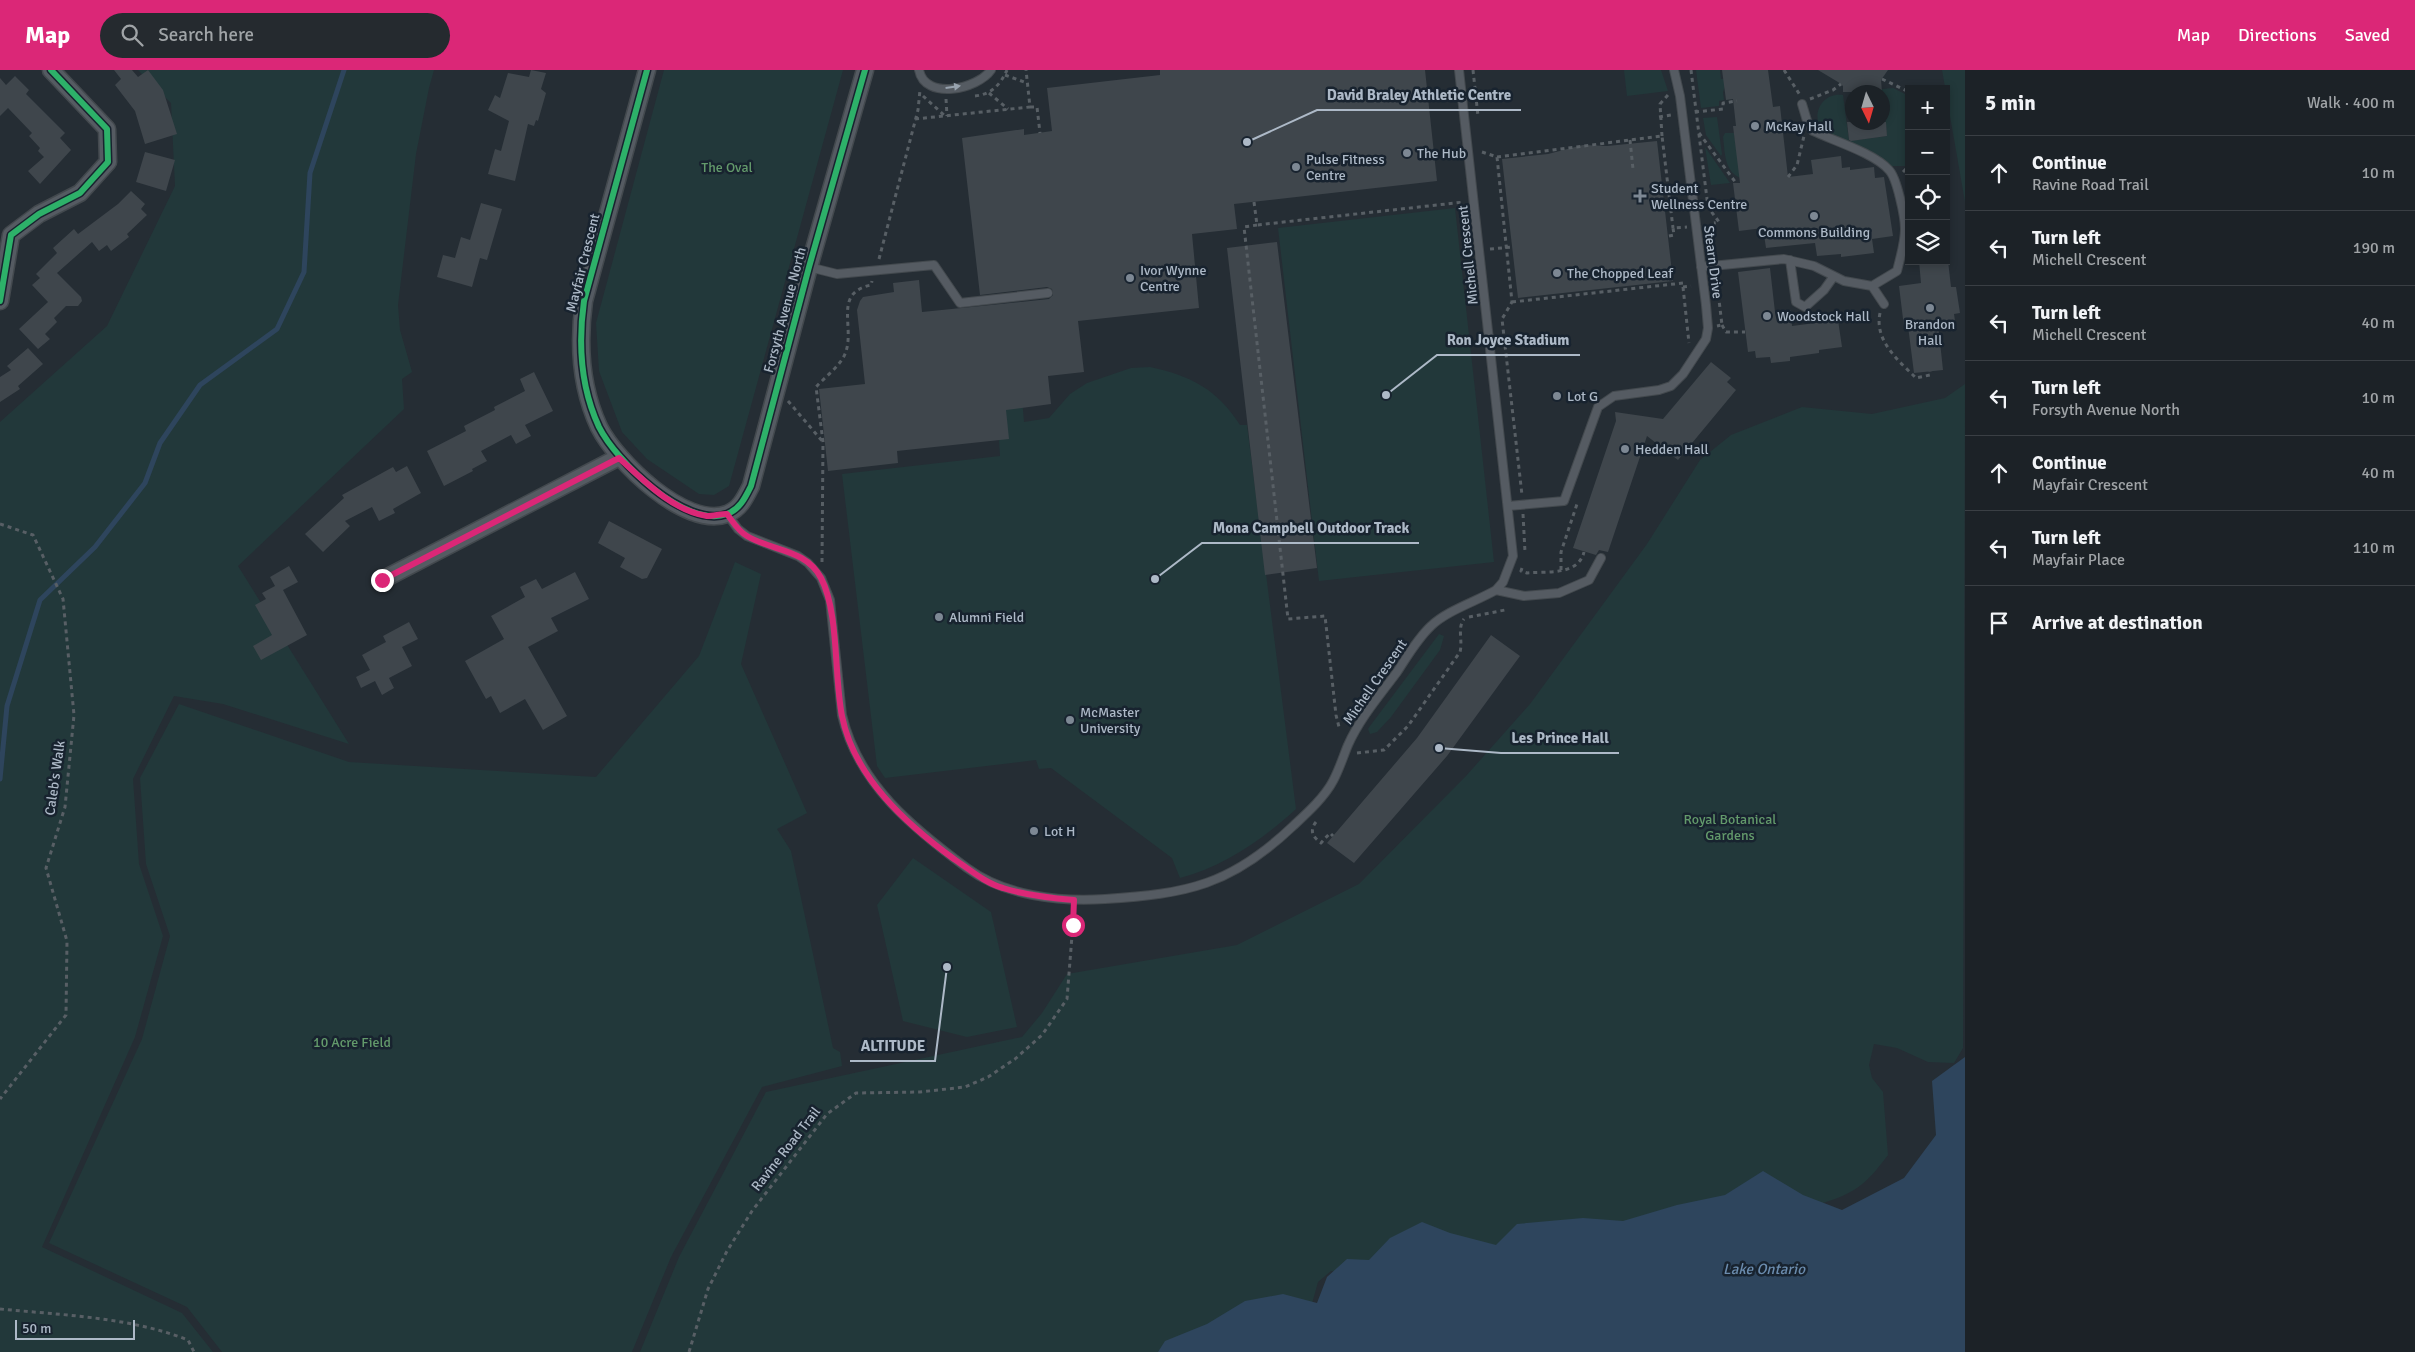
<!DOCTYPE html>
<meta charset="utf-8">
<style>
body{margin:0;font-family:Signika,sans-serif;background:#252a2f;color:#f1f3f6}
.controls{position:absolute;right:15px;top:15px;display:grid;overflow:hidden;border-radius:0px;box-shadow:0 2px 8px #0003}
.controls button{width:45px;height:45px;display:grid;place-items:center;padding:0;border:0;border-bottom:1px solid #3a3f44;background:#1c2227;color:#f1f3f6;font:25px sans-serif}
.compass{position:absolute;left:1845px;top:15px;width:45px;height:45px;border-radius:50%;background:#1c2227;box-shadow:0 2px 8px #0003;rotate:175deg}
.scale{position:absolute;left:15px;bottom:12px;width:120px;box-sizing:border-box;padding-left:5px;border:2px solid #adb9c7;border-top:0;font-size:14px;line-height:18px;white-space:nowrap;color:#adb9c7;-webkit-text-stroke:4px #18232f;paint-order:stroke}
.stop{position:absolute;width:15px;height:15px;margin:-11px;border:4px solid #db2777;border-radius:50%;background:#fff}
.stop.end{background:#db2777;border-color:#fff;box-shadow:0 1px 5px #0008}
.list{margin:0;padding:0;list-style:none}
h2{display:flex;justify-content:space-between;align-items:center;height:65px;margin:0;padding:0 20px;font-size:21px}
h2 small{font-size:16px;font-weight:400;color:#a0a4a7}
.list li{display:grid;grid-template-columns:32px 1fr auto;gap:15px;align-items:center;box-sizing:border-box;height:75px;padding:0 20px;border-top:1px solid #3a3f44}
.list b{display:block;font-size:19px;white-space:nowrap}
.list p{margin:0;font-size:16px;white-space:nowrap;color:#a0a4a7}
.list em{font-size:16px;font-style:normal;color:#a0a4a7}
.icon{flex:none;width:28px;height:28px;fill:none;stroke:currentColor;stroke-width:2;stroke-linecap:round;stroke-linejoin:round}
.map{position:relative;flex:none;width:1965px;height:1282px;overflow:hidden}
header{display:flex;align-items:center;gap:30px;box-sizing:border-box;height:70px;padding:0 25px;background:#db2777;color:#fff}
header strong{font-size:24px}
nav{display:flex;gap:28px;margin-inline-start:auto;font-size:18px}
.search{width:350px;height:45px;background:#252a2f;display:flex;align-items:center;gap:12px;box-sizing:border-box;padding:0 18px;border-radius:28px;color:#a0a4a7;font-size:19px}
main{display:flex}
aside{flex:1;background:#1c2227}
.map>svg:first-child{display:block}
</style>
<header>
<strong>Map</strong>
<div class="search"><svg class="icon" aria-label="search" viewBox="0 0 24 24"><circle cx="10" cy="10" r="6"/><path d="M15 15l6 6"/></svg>Search here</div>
<nav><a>Map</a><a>Directions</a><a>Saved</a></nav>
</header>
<main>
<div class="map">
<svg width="1965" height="1282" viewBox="0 0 1965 1282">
<rect width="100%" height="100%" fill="#252d34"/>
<path fill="#22383a" d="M 138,0 L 434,0 L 429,18 L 416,84 L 398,235 L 400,260 L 412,302 L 402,309 L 404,339 L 238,496 L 349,674 L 223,634 L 174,626 L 133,709 L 139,794 L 163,866 L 135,967 L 42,1177 L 182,1243 L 213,1282 L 0,1282 L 0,352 L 107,256 L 175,116 L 171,33 Z
M 664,0 L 843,0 L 729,416 L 714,425 L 699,424 L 647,389 L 622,362 L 599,301 L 596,253 Z
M 1624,0 L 1661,0 L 1668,21 L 1627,26 Z
M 1696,0 L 1720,0 L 1721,9 L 1728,8 L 1723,22 L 1724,30 L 1719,31 L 1719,36 L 1701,38 Z
M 1942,0 L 1965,0 L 1965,132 Z
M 1893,18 L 1909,26 L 1909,93 L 1905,96 L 1891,96 L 1823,62 C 1810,46 1821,22 1843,25 L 1849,71 L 1887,66 L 1882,19 Z
M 1717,47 L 1722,84 L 1721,86 L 1706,65 L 1703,48 Z
M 1725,63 L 1734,63 L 1741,108 C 1724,102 1725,82 1723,67 Z
M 1705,77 L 1730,113 L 1711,115 Z
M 1455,138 L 1494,492 L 1319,511 L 1278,158 Z
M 1150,297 C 1191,306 1217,319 1240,355 L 1247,355 L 1296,739 C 1262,770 1224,796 1180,808 L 1172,788 L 1051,698 L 1039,699 L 1036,690 L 885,708 L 877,696 L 842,404 L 1000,386 L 999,370 L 1005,329 L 1022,327 L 1024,352 L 1049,348 L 1070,324 L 1087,313 L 1131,298 Z
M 1965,314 L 1963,978 L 1954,993 L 1928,992 L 1897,978 L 1874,974 L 1869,995 L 1872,1008 L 1883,1022 L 1888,1085 C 1864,1117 1855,1123 1817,1135 L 1360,1205 L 1331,1201 L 1318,1212 L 1308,1248 L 1204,1282 L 640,1282 L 679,1187 L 766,1022 L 1022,967 L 1042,943 L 1067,904 L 1237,875 L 1359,814 L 1466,706 L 1530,634 L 1647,474 L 1700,390 L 1731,365 L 1802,337 L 1872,344 L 1945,328 Z
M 735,492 L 761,504 L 741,594 L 807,743 L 777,759 L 791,781 L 833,978 L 840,982 L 842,996 L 762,1017 L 671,1187 L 632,1282 L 222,1282 L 187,1237 L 49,1173 L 142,969 L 170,866 L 146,794 L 140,708 L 179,634 L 349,692 L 596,707 L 699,586 Z
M 1439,564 L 1444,566 L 1440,580 L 1391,647 L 1377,662 L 1370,664 L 1368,659 L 1370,656 Z
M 913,788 L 991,842 L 1017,957 L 967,967 L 903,951 L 877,835 Z"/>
<path fill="#2e455d" d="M 1965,987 L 1965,1282 L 1158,1282 L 1165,1271 L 1207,1254 L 1245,1231 L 1283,1224 L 1317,1233 L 1327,1207 L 1347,1189 L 1369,1190 L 1390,1168 L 1422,1152 L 1450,1163 L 1496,1175 L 1517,1154 L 1583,1148 L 1623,1151 L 1677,1135 L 1725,1125 L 1763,1101 L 1803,1125 L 1842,1140 L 1904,1108 L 1936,1065 L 1932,1011 Z"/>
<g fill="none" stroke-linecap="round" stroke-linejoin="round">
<path stroke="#2e455d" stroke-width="5" d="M 0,709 L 7,636 L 40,530 L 95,477 L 145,413 L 160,373 L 200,315 L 277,259 L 304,202 L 310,103 L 344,0"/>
</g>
<path fill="#3f464c" d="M 114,0 L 132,0 L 138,7 L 148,0 L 163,20 L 177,64 L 145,74 L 135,41 L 115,15 L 121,9 Z
M 531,0 L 546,3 L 541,19 L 546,23 L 538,51 L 536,50 L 534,56 L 528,54 L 515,111 L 488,104 L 495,79 L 501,81 L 509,51 L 488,40 L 495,25 L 500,28 L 508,3 L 529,7 Z
M 1160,0 L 1425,0 L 1437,111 L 1234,134 L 1237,159 L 1192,164 L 1199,238 L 1078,251 L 1084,302 L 1048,306 L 1051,334 L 1006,340 L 1009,369 L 897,381 L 898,393 L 828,401 L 819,319 L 865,314 L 857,240 L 860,231 L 863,227 L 894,222 L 893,213 L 919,210 L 922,242 L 1049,229 L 1053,225 L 1052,219 L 1047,217 L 980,225 L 962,68 L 1024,59 L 1024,65 L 1052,61 L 1047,18 L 1160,5 Z
M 1722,0 L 1768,0 L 1773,37 L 1780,36 L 1788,107 L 1813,104 L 1811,90 L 1841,86 L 1842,98 L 1850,97 L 1850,100 L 1874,97 L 1875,108 L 1884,107 L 1893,166 L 1872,169 L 1874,183 L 1841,187 L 1841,184 L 1817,186 L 1815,173 L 1766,178 L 1763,158 L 1739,161 L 1733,113 L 1740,113 L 1733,56 L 1736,56 L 1733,29 L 1726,30 Z
M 1818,0 L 1888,0 L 1881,10 L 1882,22 L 1843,22 L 1843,16 L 1838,12 Z
M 15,6 L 29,20 L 26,24 L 65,63 L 60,68 L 71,80 L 40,114 L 28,101 L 44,87 L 38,81 L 40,78 L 29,66 L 32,63 L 8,38 L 0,46 L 0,8 L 6,15 Z
M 1847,52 L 1886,52 L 1887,66 L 1851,71 L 1849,70 Z
M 1657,71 L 1673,211 L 1518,228 L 1502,89 L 1548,84 L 1583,75 L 1607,76 Z
M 145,82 L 175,90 L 166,121 L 136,112 Z
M 131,121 L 145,134 L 141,139 L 147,145 L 127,164 L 129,167 L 111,181 L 107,175 L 99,181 L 92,172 L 57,203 L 81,227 L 82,231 L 78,236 L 66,236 L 54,248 L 57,252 L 45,264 L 50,269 L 38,279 L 19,259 L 48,232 L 32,215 L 40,208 L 36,204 L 57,183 L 53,178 L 74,159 L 78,164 L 118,134 Z
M 481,133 L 502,139 L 487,190 L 480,188 L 472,217 L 437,207 L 443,185 L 455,188 L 461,167 L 470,170 Z
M 1277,172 L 1317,498 L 1265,505 L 1227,178 Z
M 1919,191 L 1948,191 L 1951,217 L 1956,217 L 1960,243 L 1954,244 L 1955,251 L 1938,253 L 1943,300 L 1914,303 L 1908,256 L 1904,257 L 1899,216 L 1921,213 Z
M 1770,198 L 1775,242 L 1791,240 L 1792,256 L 1838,250 L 1842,277 L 1819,280 L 1819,283 L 1790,287 L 1790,291 L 1771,293 L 1770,287 L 1756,288 L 1755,281 L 1748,282 L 1738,202 Z
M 28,278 L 43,294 L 18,316 L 20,319 L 0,332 L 0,307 L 11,300 L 7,296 Z
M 1711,292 L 1731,308 L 1727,312 L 1736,320 L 1678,390 L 1647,366 L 1608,482 L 1599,480 L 1596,485 L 1573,478 L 1616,351 L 1615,342 L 1663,349 Z
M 534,302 L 553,341 L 525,355 L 531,366 L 516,374 L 511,365 L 481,381 L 487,391 L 472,399 L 473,401 L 444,416 L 427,381 L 466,361 L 464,356 L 495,340 L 494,337 L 525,321 L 520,309 Z
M 407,396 L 421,423 L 393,439 L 395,443 L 379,451 L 372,437 L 345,451 L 350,456 L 323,482 L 305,464 L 344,428 L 342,425 L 393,397 L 396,402 Z
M 609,451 L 662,479 L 647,508 L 642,509 L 620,497 L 625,488 L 598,473 Z
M 289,496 L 298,512 L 283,520 L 307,565 L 261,590 L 253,576 L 272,565 L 255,535 L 266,529 L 262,523 L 275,516 L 270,507 Z
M 575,502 L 589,529 L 551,548 L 558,561 L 528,577 L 567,646 L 543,660 L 525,629 L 500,643 L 491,626 L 486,629 L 465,591 L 504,569 L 491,546 L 525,527 L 520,517 L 536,509 L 542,519 Z
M 409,552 L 418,569 L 402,577 L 412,596 L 389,608 L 394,618 L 382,625 L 375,611 L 361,618 L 356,607 L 370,600 L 362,585 L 386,572 L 383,566 Z
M 1491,565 L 1520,586 L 1447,686 L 1354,793 L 1327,773 L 1417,668 Z"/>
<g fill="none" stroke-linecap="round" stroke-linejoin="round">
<g stroke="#43494e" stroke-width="10">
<path id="lane" d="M 919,0 C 925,31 978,19 991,0
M 1802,34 L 1808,54 L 1813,61 C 1834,71 1874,83 1889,100 C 1897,108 1905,147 1905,159 C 1905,173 1900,188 1897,201 L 1872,216
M 1790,190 L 1796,232 L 1805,237 L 1824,220 L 1834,206
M 809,197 L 837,204 L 934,195 L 960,233 L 1048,223
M 1701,197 L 1784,189 L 1814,196 L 1844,211 L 1872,216 L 1884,234
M 1508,436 L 1564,431 L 1598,337 L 1614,326 L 1659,320 L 1671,316 L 1683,304 L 1706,269 L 1708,258 L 1706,235 L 1680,26 L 1674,0
M 727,444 L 738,459 L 747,466 L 798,486 L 808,493 L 821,508 L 830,530 L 842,645 C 858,714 913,758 967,798 C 1005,826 1059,832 1105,829 C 1187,824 1231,815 1292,757 C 1306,744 1324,728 1333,711 C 1339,700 1343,687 1348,675 C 1360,648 1380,625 1397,602 C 1407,587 1417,569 1431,556 C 1446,541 1477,531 1496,520 L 1503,512 L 1513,486 L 1459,0
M 1496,520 L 1524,526 L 1559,523 L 1589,510 L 1601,488"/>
</g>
<g stroke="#43494e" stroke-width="19">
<path id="street" d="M 647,0 L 584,231 C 578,274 580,316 599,357 C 616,391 685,459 727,444 C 740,439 745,428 751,416 L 809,197 L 865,0
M 0,231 L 11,165 L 39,144 L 80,123 L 108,92 L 107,59 L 51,0
M 382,510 L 619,387"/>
</g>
<path stroke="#585f65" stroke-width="3" stroke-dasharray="4 4" stroke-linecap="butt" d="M 1473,0 L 1478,46
M 1691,0 L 1708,137 L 1719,152 L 1714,153
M 1784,0 L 1800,25
M 1005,5 L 1027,13
M 1882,9 L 1909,22
M 989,23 L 1008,39
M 923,26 L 945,46
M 975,26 C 992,24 1000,15 1007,0
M 946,29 L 947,46
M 1810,29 L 1833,20 L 1841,14
M 1030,37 L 1037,37 L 1040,63
M 1695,42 L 1723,39 L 1723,33 L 1737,31
M 1659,47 L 1671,45
M 915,49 L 1030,37 L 1026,0
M 1699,63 L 1736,113
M 1662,66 L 1660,34 L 1668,25
M 1630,70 L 1633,99
M 1482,82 L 1497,87 L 1512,232 L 1502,249 L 1522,425
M 1497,87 L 1662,66 L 1673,158
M 1903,102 L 1909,96
M 1788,107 L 1797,95 L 1804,66
M 1254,132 L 1257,155 L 1464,132
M 1708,137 L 1736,134
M 1257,155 L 1244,157 L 1288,549 L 1325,546 L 1336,645 L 1339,657
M 1669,166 L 1674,165 L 1673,158 L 1687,157
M 1490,179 L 1512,177
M 879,189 L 918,40 L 920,20
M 1713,213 L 1717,213 L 1722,255 L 1717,256
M 1683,217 L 1689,273
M 1512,232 L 1683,213 L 1683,217 L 1691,216
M 1880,243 C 1874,271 1899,291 1916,308 L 1930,305 L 1930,301
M 1722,255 L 1726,262 L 1745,262
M 788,331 L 823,372
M 1523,444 L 1525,482
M 0,454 L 33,465 L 63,529 L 74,645 L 65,737 L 46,798 L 67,871 L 66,945 L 0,1029
M 822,492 L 823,372 L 816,317 C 825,307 840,296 845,284 C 856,258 832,223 871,215 L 872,211
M 1522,498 L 1521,501 L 1527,503 C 1547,501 1578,506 1584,482
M 1561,500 L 1561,482 L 1578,431
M 1469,547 L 1505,540
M 1357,683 L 1384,680 L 1408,656 L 1460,582 C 1463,571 1457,558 1464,549
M 1316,752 C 1309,761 1313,767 1321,773 L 1330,763 L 1333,766
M 0,1239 C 62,1245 130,1247 188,1270 L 194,1282
M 689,1282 L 708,1219 L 727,1181 L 752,1141 L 827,1044 L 856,1023 L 920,1022 L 965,1017 L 988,1007 L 1015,989 L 1042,965 L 1067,929 L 1074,840"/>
<use href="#lane" stroke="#555b62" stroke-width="8"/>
<use href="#street" stroke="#555b62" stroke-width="16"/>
<g stroke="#18232f" stroke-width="9">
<path id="cycleway" d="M 647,0 L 584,231 C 578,274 580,316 599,357 C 616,391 685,459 727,444 C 740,439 745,428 751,416 L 809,197 L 865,0
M 0,231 L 11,165 L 39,144 L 80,123 L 108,92 L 107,59 L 51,0"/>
</g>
<use href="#cycleway" stroke="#2db169" stroke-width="6"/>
</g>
<defs><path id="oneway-solid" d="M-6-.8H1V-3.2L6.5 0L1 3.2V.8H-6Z" transform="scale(1.25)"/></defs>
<use fill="#97a2ae" href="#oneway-solid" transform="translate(953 17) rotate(-8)"/>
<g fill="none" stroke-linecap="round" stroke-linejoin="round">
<path stroke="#db2777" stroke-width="6" d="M 382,510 L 619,388 C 643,410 673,441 707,446 C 713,446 721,444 727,444 C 733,452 738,461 747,466 C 772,481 806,479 821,508 C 839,542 834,606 842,646 C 854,707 906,754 954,789 C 969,799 985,813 1003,818 C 1025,825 1050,828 1074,830 L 1073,855"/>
</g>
<g fill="#7d8894" stroke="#18232f" stroke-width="2">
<circle cx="1755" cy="56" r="5"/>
<circle cx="1407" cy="83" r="5"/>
<circle cx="1296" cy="97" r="5"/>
<path d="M1637.5 118.5h5v5h5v5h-5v5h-5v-5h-5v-5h5z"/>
<circle cx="1814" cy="146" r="5"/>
<circle cx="1557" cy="203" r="5"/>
<circle cx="1130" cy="208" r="5"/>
<circle cx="1930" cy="238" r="5"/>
<circle cx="1767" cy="246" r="5"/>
<circle cx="1557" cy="326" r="5"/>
<circle cx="1625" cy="379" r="5"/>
<circle cx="939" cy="547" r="5"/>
<circle cx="1070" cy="650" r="5"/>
<circle cx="1034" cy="761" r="5"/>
</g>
<g text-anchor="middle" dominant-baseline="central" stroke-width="5" stroke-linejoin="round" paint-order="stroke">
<g font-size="14" fill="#adb9c7" stroke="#18232f" text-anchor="start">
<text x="1765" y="56">McKay Hall</text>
<text x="1417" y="83">The Hub</text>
<text x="1306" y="89">Pulse Fitness<tspan x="1306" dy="16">Centre</tspan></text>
<text x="1651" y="118">Student<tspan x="1651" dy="16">Wellness Centre</tspan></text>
<text x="1814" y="162" text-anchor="middle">Commons Building</text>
<text x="1140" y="200">Ivor Wynne<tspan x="1140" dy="16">Centre</tspan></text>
<text x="1567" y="203">The Chopped Leaf</text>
<text x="1777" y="246">Woodstock Hall</text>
<text x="1930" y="254" text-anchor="middle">Brandon<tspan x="1930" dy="16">Hall</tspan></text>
<text x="1567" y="326">Lot G</text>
<text x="1635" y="379">Hedden Hall</text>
<text x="949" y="547">Alumni Field</text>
<text x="1080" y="642">McMaster<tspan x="1080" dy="16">University</tspan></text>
<text x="1044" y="761">Lot H</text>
</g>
<g font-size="14" fill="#639a6b" stroke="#18232f">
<text x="727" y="97">The Oval</text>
<text x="1730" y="749">Royal Botanical<tspan x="1730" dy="16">Gardens</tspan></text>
<text x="352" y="972">10 Acre Field</text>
</g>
<g font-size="14" fill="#adb9c7" stroke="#18232f">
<text transform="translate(1468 185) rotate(-96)">Michell Crescent</text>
<text transform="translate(1713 192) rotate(83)">Stearn Drive</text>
<text transform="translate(583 193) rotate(-76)">Mayfair Crescent</text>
<text transform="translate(785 240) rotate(-75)">Forsyth Avenue North</text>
<text transform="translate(1375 612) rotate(-55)">Michell Crescent</text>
<text transform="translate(55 708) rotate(-82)">Caleb's Walk</text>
<text transform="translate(786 1079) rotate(-52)">Ravine Road Trail</text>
</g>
<g font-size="15" font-style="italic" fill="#6b8cae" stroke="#18232f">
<text x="1764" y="1199">Lake Ontario</text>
</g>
</g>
<path fill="none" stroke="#adb9c7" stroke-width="2" d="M1247 72L1317 40H1521M1386 325L1437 285H1580M1155 509L1202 473H1419M1439 678L1501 683H1619M947 897L935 991H850"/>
<g fill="#adb9c7" stroke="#18232f" stroke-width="2">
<circle cx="1247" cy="72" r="5"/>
<circle cx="1386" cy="325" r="5"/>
<circle cx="1155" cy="509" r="5"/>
<circle cx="1439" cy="678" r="5"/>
<circle cx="947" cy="897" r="5"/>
</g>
<g font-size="15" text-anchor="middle" font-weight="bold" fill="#adb9c7" stroke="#18232f" stroke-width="5" stroke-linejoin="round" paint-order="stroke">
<text x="1419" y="30">David Braley Athletic Centre</text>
<text x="1508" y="275">Ron Joyce Stadium</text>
<text x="1311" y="463">Mona Campbell Outdoor Track</text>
<text x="1560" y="673">Les Prince Hall</text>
<text x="893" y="981">ALTITUDE</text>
</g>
</svg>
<div class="controls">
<button>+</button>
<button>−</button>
<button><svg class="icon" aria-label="locate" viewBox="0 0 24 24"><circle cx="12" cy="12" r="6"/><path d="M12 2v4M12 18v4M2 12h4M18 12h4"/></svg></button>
<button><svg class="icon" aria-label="layers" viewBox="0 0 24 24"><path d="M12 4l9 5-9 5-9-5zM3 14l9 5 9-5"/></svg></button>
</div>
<svg class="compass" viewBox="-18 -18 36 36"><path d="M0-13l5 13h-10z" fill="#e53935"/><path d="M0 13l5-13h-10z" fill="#a0a4a7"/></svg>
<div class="scale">50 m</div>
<div class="stop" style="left:1073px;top:855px"></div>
<div class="stop end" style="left:382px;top:510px"></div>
</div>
<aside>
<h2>5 min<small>Walk · 400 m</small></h2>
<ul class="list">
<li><svg class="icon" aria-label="ahead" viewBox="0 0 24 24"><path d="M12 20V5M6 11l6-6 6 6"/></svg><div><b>Continue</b><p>Ravine Road Trail</p></div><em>10 m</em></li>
<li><svg class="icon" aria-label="left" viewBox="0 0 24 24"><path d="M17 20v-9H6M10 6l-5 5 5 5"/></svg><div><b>Turn left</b><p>Michell Crescent</p></div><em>190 m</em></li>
<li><svg class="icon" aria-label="left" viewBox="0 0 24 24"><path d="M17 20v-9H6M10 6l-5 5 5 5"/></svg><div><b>Turn left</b><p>Michell Crescent</p></div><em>40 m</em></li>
<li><svg class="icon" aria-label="left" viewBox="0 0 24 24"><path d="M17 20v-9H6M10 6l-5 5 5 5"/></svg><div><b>Turn left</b><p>Forsyth Avenue North</p></div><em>10 m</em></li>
<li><svg class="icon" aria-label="ahead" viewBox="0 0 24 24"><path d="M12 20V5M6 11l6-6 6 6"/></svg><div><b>Continue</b><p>Mayfair Crescent</p></div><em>40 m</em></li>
<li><svg class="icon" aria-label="left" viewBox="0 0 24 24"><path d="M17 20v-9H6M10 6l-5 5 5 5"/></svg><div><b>Turn left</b><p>Mayfair Place</p></div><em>110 m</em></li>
<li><svg class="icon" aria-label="arrive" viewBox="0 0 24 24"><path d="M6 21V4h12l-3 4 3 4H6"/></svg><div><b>Arrive at destination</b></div></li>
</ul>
</aside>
</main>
